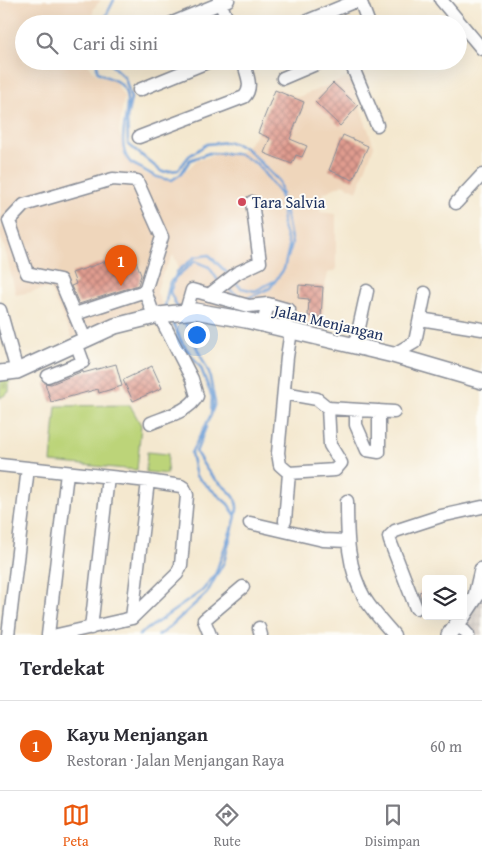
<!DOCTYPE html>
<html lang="id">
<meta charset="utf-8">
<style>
body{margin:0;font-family:"Gentium Book Plus",serif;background:#f7f7f7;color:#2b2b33}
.controls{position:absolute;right:15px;bottom:15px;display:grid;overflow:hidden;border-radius:5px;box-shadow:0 5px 20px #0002}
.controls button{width:45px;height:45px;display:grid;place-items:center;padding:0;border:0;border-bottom:1px solid #e1e1e2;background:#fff;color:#2b2b33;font:25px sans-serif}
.you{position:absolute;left:196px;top:334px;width:18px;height:18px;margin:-12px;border:4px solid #fff;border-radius:50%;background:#1a73e8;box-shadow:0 0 0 8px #1a73e833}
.badge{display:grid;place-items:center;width:32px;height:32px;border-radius:50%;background:#ea580c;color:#fff;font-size:16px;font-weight:700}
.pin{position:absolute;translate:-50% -41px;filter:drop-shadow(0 1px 2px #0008)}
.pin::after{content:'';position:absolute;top:26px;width:18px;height:15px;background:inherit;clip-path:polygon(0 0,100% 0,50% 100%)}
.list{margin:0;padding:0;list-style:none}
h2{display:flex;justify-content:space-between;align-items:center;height:65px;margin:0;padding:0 20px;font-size:21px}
h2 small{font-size:16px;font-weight:400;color:#7c7c81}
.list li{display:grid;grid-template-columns:32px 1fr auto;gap:15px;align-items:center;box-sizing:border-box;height:90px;padding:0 20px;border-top:1px solid #e1e1e2}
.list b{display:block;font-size:19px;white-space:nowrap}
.list p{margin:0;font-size:16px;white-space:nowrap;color:#7c7c81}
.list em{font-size:16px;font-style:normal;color:#7c7c81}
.icon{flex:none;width:28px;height:28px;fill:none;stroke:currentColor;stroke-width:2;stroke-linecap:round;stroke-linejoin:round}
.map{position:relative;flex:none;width:482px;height:635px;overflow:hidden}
.search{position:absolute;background:#fff;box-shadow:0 5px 20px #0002;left:15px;right:15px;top:15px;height:55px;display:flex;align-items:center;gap:12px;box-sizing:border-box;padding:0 18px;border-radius:28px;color:#7c7c81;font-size:19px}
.sheet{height:155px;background:#fff}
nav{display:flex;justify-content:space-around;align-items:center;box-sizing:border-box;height:70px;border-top:1px solid #e1e1e2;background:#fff;font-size:14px;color:#7c7c81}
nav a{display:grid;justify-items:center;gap:2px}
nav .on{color:#ea580c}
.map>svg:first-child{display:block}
</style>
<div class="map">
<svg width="482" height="635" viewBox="0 0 482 635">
<defs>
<pattern id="industrial-grid" width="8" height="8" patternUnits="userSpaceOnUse" patternTransform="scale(1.25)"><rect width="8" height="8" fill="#cdc2b9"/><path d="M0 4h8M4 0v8" fill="none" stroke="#afa7a1"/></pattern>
<pattern id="cemetery-stones" width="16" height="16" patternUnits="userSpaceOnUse" patternTransform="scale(1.25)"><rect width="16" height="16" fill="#bcd479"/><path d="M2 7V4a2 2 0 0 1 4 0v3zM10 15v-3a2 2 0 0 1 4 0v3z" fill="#a1b66b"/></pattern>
<pattern id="building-cross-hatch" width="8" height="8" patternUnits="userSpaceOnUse" patternTransform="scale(1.25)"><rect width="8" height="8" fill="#e09c8f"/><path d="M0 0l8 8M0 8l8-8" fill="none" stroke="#b58078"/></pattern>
</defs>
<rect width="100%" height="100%" fill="#fdfcf7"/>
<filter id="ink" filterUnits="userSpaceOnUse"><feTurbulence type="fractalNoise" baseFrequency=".02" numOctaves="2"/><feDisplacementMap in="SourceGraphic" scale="10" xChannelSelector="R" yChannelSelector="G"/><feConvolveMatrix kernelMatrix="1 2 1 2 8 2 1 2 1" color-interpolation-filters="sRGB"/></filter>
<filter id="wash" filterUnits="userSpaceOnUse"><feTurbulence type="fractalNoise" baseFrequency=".0096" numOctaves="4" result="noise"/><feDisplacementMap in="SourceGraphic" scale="20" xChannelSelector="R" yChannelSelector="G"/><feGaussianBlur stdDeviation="1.12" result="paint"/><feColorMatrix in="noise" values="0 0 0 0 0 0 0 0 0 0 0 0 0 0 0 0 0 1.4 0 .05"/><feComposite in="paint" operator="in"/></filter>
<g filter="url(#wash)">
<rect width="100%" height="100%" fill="#f4e8cf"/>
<path fill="#efd6bb" d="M 0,0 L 101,0 L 94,8 L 91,24 L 24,24 L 24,61 L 88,61 L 88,65 L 97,75 L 115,81 L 124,97 L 119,132 L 127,159 L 147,175 L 157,175 L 171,180 L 182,175 L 196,161 L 218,154 L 232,154 L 242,151 L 254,138 L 272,91 L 278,88 L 298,97 L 349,77 L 374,146 L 357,191 L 343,184 L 324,193 L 320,212 L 336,214 L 336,270 L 328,273 L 325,287 L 322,332 L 174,306 L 172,293 L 178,265 L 173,255 L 161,276 L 157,292 L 163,306 L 115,318 L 72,338 L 50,288 L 16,295 L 5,249 L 0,234 Z"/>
<path fill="url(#industrial-grid)" d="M 482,586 L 482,635 L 463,635 L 460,631 Z"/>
<path fill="url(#cemetery-stones)" stroke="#6c826c" d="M 10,379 L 9,392 L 0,398 L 0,380 Z"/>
<path fill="#bcd479" stroke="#6c826c" d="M 130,405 L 141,425 L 137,470 L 51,462 L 56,406 Z
M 147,452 L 168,454 L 167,474 L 146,472 Z"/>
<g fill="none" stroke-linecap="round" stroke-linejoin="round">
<path stroke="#6b9cd5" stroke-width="2.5" d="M 102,24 L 114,0
M 97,61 L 97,71 C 104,78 117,78 123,87 C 136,105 112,141 130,162 C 133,165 140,167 144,170 C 154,176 159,179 172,180 L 181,174 L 190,160 L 209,153 L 239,154 L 257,164 L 280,194 L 282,202 L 283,226 L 289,247 L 284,269 L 270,288 L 244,300 L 226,287
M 107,61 L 125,78 L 131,98 L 127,118 L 128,144 L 162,172 L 178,170 L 189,156 L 207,144 L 229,142 L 246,148 L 279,181 L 282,194
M 284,204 L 292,244 L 288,257
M 233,280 L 241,288 L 255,291 L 274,281
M 167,309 L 165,306 L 170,282 L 195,261 L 209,267 L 219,282
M 178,309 L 170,292 L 177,272 L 195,257 L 209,255 L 228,274
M 183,318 L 209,373 L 215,403 L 212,411
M 206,427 L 196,452 C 201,460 206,470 212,476 C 223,488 242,495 236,514
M 139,635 L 202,591 L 215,575 L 232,527
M 158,635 L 164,632 L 207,593 L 224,562 L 236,516 L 228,504 L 196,476 L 191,453 L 211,415 L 212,397 L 201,368 L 182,343 L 171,318"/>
</g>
<g id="blocks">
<path fill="url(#building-cross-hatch)" d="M 333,83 L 358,106 L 340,126 L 315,102 Z
M 275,90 L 304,102 L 290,139 L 307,146 L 302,157 L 296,155 L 292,164 L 264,153 L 270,138 L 258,133 Z
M 343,135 L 368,146 L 353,180 L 329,170 Z
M 133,252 L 141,275 L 138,285 L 79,304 L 71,286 L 76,284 L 72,273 Z
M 299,285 L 323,287 L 321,317 L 308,316 L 309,299 L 298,298 Z
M 116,364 L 122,386 L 99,393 L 98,389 L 51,402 L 45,383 L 51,384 L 83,371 L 83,373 Z
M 152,366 L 162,388 L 133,401 L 123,380 Z
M 426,590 L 426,601 L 422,602 L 419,592 Z"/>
</g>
</g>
<g filter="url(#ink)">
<use href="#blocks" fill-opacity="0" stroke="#888c96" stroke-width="1"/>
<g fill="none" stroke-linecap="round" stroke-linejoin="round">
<g stroke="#888c96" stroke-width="15">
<path id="minor" d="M 219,0 L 229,24
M 360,0 L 369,24
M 441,0 L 482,49
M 170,24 L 228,0
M 300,24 L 358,0
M 350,61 L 377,125
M 283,78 L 323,61
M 139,90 L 210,61
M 139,137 L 244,97 C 254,87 246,73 243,61
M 456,203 L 482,175
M 209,295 L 237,273 L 260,262 L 252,202
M 268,304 L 289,310 L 283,329
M 0,310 L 17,371
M 186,311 L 192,290 L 249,306 L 268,304 L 263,324
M 75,314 L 145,291
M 420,319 L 482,329
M 291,331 L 287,357 L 278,453 L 280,465 L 289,473 L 335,470 L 341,463 L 330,445 L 328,408
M 85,339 L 60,280 L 27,273 L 9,221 L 24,205 L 113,179 L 137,181 L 162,237 L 145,291 L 154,316
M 355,346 L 367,291
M 393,355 L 415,342 L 425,293
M 48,376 L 83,362 L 76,343
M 284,393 L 317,399 L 328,408 L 394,412
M 356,410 L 356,425 L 367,450 L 379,452 L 379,411
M 151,423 C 165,417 190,411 197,396 L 192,379 L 159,315
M 0,465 L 148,481 L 181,486 L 184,488 L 187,495 L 181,565 L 177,574 L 132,618 L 57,635
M 347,501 C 347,535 347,568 365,599 C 373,612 384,623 394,635
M 285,521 L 289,473
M 250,523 L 323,540 L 348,541
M 416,608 L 390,541 L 389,537 L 395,531 L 441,516 L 482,507
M 132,618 L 148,481
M 458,624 L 468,635
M 91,628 L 108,477
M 259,628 L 261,635
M 8,635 L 28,468
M 48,635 L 67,473
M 210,635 L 204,620 L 243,587"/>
</g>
<g stroke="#888c96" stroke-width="18">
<path id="major" d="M 0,373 L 17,371 L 115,326 L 159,315 L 195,311 L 246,320 L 393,355 L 482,381
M 463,616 L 476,596 L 482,570
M 449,635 L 463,616"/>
</g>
<use href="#minor" stroke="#fff" stroke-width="12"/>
<use href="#major" stroke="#fff" stroke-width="15"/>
</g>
</g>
<circle fill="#d1495b" stroke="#fdfcf7" stroke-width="2" cx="242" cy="202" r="5"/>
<g text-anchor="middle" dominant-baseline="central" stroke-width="4" stroke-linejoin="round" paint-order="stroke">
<g font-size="16" fill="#1b2f5e" stroke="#fdfcf7" text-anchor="start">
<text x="252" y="202">Tara Salvia</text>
</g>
<g font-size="16" fill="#1b2f5e" stroke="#fdfcf7">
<text transform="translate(329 322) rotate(13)">Jalan Menjangan</text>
</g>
</g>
</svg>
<div class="controls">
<button><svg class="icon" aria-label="layers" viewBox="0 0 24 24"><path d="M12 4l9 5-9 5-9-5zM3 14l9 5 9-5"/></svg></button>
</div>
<div class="you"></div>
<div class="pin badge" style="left:121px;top:286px">1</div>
<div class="search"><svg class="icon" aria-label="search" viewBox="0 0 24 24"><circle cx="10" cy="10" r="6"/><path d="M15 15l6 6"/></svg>Cari di sini</div>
</div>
<section class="sheet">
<h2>Terdekat<small></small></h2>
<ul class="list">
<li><span class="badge">1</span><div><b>Kayu Menjangan</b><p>Restoran · Jalan Menjangan Raya</p></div><em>60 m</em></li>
</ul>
</section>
<nav>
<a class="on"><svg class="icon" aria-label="map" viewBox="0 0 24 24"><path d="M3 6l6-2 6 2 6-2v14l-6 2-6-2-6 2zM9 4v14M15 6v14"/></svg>Peta</a>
<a><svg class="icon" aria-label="directions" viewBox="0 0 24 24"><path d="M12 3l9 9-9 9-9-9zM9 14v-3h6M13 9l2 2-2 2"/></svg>Rute</a>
<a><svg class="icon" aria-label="saved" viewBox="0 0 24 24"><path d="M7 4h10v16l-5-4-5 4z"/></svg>Disimpan</a>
</nav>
